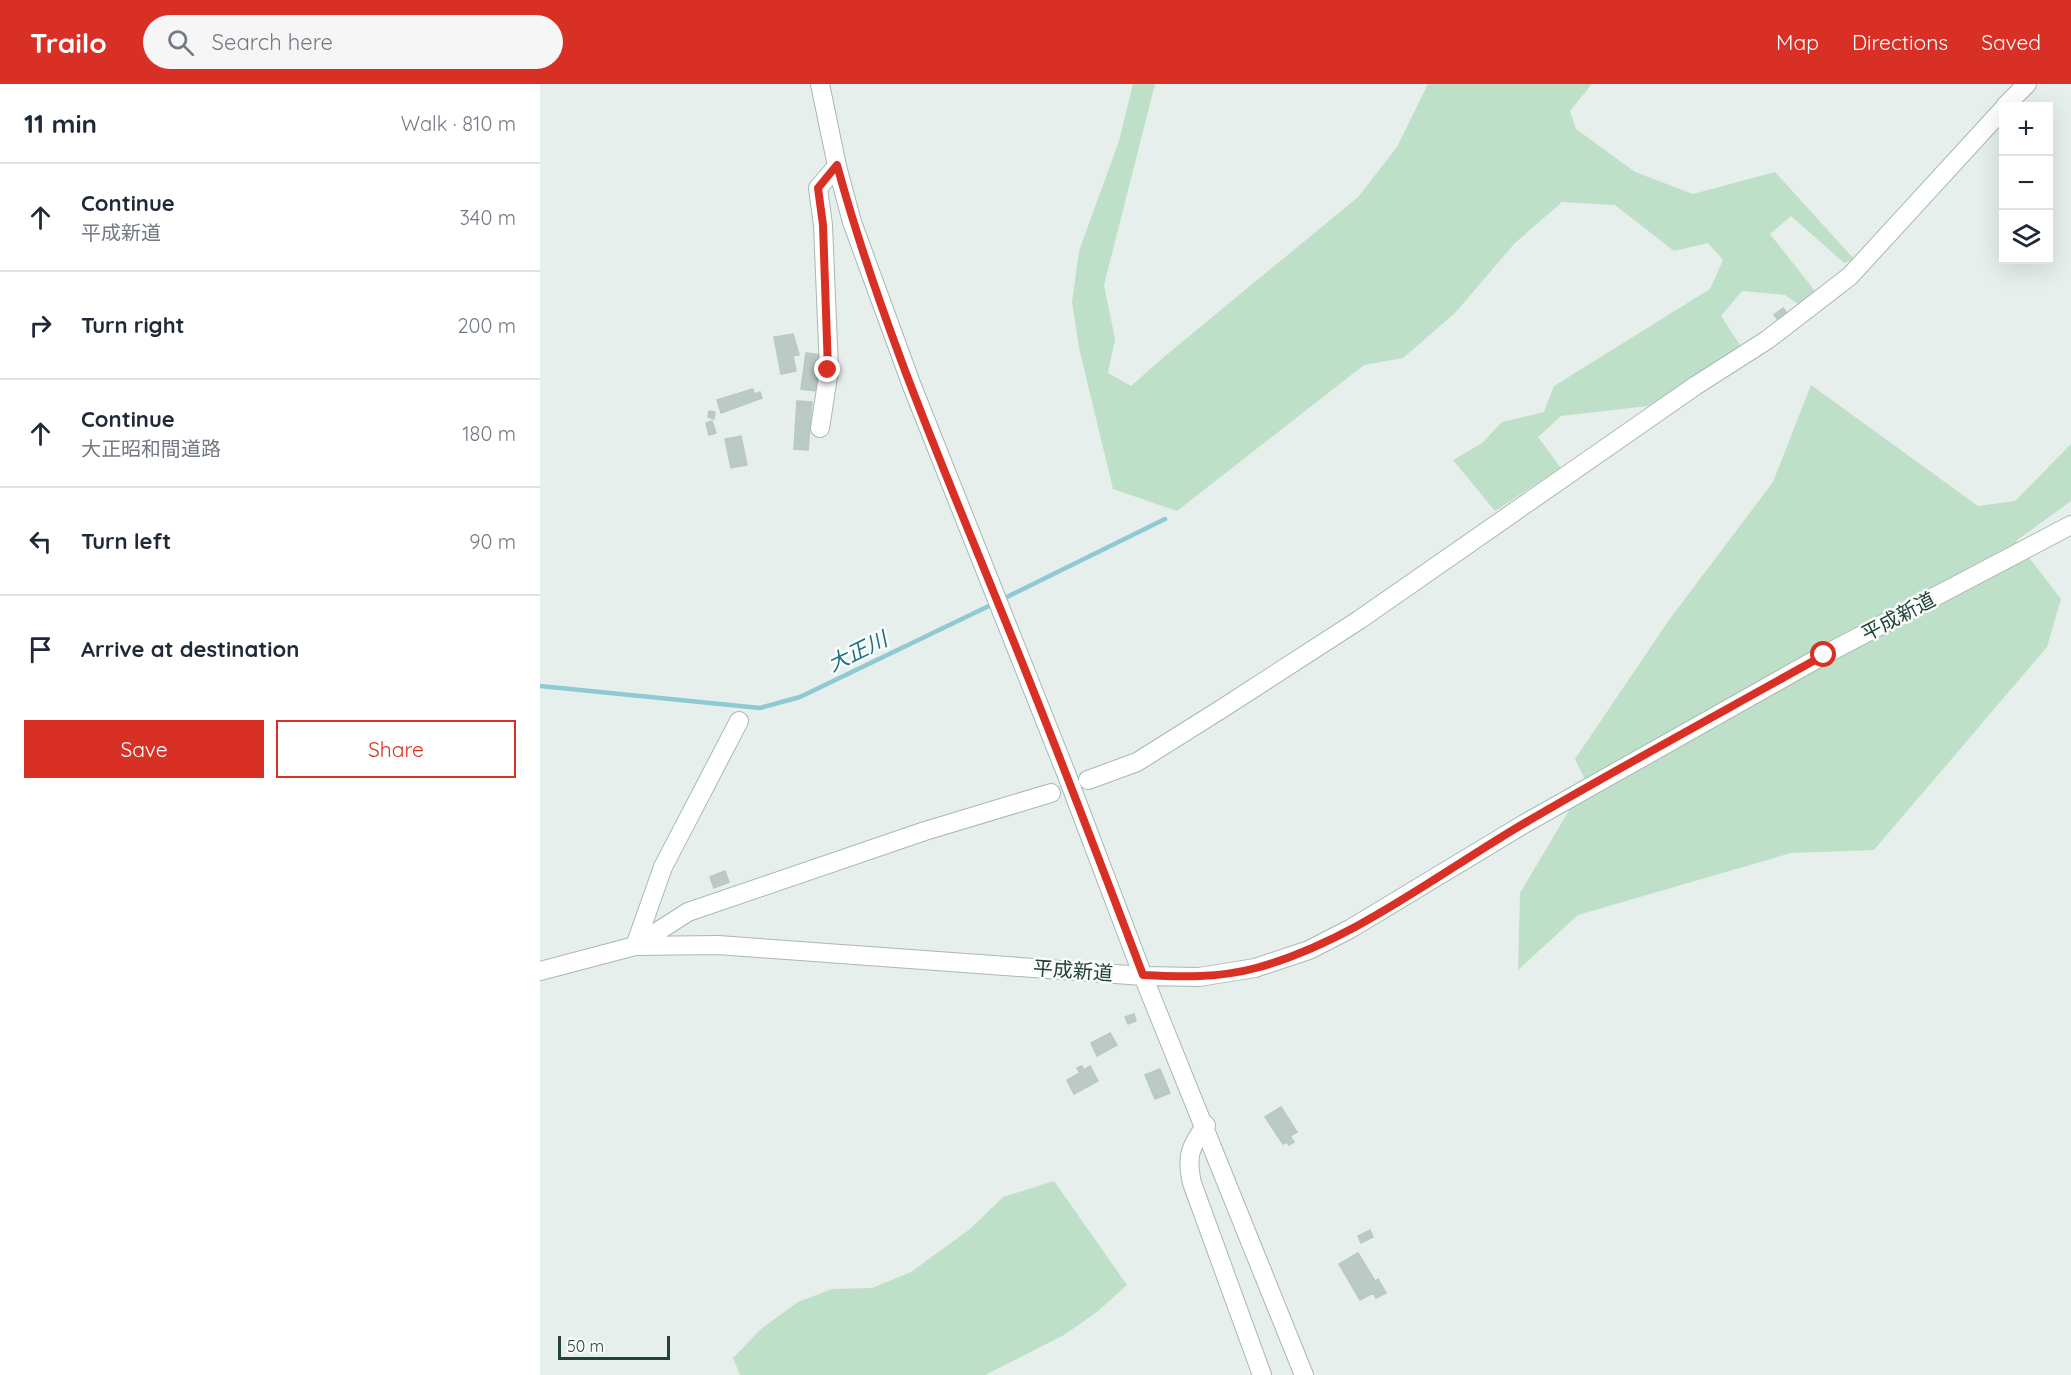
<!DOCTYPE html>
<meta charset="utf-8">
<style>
body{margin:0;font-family:Quicksand,"Noto Sans JP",sans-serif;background:#f6f6f7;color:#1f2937}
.controls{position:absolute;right:18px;top:18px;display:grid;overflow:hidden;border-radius:0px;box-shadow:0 6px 24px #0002}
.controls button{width:54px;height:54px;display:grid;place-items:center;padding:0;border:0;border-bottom:2px solid #e0e1e3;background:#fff;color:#1f2937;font:30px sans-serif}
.scale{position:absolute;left:18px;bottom:15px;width:112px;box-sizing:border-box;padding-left:6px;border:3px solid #24423a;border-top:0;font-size:16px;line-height:21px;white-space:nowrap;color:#24423a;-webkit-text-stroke:4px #f7fbf9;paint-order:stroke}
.stop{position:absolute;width:18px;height:18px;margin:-14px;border:4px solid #d93025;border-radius:50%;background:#fff}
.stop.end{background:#d93025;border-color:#fff;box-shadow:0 2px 6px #0008}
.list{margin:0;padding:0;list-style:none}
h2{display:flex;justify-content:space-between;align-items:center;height:78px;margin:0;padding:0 24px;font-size:26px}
h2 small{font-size:20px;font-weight:400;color:#747a83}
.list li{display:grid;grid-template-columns:39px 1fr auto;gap:18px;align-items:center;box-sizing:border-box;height:108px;padding:0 24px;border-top:2px solid #e0e1e3}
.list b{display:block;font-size:22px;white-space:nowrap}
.list p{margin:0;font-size:20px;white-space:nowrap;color:#747a83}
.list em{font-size:20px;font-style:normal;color:#747a83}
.actions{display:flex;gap:12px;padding:18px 24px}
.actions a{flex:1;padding:14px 0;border:2px solid #d93025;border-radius:0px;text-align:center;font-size:21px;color:#d93025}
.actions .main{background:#d93025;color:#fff}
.icon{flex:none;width:33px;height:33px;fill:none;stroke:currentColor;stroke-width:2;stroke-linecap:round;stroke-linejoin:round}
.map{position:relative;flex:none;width:1531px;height:1291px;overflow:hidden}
header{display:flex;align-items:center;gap:36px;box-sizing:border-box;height:84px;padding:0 30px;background:#d93025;color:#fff}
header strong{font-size:28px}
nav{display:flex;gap:33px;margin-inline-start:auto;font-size:21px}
.search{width:420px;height:54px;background:#f6f6f7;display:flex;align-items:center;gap:15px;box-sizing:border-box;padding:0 21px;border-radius:33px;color:#747a83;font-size:22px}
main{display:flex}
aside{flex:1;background:#fff}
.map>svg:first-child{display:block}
</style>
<header>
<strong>Trailo</strong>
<div class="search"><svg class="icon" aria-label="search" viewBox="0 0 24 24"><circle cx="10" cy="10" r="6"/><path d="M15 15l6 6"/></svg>Search here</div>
<nav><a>Map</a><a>Directions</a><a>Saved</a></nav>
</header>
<main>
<aside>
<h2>11 min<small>Walk · 810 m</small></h2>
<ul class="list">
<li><svg class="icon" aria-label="ahead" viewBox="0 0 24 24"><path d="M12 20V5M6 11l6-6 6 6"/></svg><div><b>Continue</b><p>平成新道</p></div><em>340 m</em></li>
<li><svg class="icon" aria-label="right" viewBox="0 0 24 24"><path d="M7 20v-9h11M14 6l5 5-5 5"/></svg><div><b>Turn right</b></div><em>200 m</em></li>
<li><svg class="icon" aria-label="ahead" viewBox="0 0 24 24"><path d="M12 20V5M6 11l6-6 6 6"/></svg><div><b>Continue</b><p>大正昭和間道路</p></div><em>180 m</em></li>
<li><svg class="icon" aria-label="left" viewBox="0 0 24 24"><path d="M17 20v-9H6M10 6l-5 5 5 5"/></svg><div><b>Turn left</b></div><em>90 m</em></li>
<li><svg class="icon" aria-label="arrive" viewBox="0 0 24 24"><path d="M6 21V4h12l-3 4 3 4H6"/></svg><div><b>Arrive at destination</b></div></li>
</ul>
<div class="actions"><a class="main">Save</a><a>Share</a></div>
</aside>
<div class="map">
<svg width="1531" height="1291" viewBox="0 0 1531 1291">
<rect width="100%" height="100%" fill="#e6efeb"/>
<path fill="#bfe0c8" d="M 593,0 L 615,0 L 564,201 L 575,255 L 568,289 L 591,302 L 625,272 L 818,113 L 857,63 L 888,0 L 1052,0 L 1030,27 L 1036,45 L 1095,88 L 1153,110 L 1235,88 L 1314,175 L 1304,179 L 1251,132 L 1230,150 L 1275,207 L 1261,222 L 1245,211 L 1202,207 L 1181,232 L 1202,264 L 1108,322 L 1021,332 L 998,353 L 1021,384 L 955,427 L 913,376 L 942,359 L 962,338 L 1004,328 L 1014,302 L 1170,205 L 1183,176 L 1168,159 L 1134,167 L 1075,121 L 1022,118 L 974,160 L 915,229 L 863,274 L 824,281 L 637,427 L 573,405 L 539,264 L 532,218 L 539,167 L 579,57 Z
M 1271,301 L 1438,422 L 1475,417 L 1531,360 L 1531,417 L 1476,457 L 1521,515 L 1507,563 L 1334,766 L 1251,769 L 1038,831 L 978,886 L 980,809 L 1046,698 L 1035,675 L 1129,536 L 1233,398 Z
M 514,1097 L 587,1201 L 557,1228 L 524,1251 L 445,1291 L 200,1291 L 193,1274 L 221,1245 L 258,1218 L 292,1205 L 332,1204 L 371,1188 L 430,1145 L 463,1113 Z"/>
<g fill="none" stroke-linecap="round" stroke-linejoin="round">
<path stroke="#8ec9d4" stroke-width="4.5" d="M 461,516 L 625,435
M 0,602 L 220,624 L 260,613 L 453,520"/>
</g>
<path fill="#bbcac4" stroke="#b8c9c2" stroke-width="1.5" d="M 1243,224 L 1247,229 L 1238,236 L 1234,231 Z
M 253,250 L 259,271 L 253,272 L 256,287 L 241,290 L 234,253 Z
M 266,269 L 281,271 L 276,307 L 261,305 Z
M 213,305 L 214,310 L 220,308 L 222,314 L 181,329 L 177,316 Z
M 257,317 L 272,318 L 268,366 L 254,365 Z
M 169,327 L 175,328 L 174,335 L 168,333 Z
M 172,337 L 176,349 L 169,351 L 166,339 Z
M 201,352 L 207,381 L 191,384 L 185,355 Z
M 185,787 L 189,798 L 174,804 L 170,793 Z
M 594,930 L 596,937 L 588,940 L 585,933 Z
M 570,949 L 577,961 L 557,972 L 551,959 Z
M 542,982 L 544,986 L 550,982 L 558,997 L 534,1010 L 527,996 L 540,989 L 537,984 Z
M 620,985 L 630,1009 L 615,1015 L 605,991 Z
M 741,1023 L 757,1048 L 750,1052 L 754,1058 L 749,1061 L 747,1058 L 743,1060 L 725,1033 Z
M 830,1146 L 833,1153 L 821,1159 L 818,1152 Z
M 818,1169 L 835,1197 L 838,1195 L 846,1209 L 836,1214 L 833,1209 L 820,1216 L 799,1180 Z"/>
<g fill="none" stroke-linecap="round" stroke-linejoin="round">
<g stroke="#a8b8b2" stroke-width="20">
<path id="minor" d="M 280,0 L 297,82 L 312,138 L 372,302 L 526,689 L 603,892 L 764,1291
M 1465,22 L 1487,0
M 280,344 L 289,286 L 283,141 L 278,104 L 297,82
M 548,696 L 597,678 L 683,624 L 819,536 L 1155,302 L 1227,256 L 1310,192 L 1464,24
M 95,862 L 148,828 L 385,747 L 511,709
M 95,862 L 123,783 L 199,637
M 0,887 L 95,862 L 178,861 L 603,892 L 659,893 L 715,884 L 769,866 L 810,845 L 984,740 L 1284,571 L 1531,441
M 666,1041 C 650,1063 646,1072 652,1099 L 722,1291"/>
</g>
<use href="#minor" stroke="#fff" stroke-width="18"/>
</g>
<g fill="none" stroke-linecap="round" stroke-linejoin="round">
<path stroke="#d93025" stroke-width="8" d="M 288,286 L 283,141 L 278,104 L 297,81 C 338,231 400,376 458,519 C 509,643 556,767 603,891 C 641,893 679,894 716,884 C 812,858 898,790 983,740 C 1082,682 1184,627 1284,571"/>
</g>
<g text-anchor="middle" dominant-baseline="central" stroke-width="5" stroke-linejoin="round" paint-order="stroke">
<g font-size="20" fill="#24423a" stroke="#f7fbf9">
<text transform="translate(1358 532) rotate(-28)">平成新道</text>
<text transform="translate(533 886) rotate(4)">平成新道</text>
</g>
<g font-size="21" font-style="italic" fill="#1c6f80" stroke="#f7fbf9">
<text transform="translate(317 567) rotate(-26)">大正川</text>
</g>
</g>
</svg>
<div class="controls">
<button>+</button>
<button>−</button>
<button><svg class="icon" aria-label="layers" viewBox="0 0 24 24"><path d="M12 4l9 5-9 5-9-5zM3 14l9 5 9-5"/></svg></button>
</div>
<div class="scale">50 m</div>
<div class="stop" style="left:1284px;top:571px"></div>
<div class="stop end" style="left:288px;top:286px"></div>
</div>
</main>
